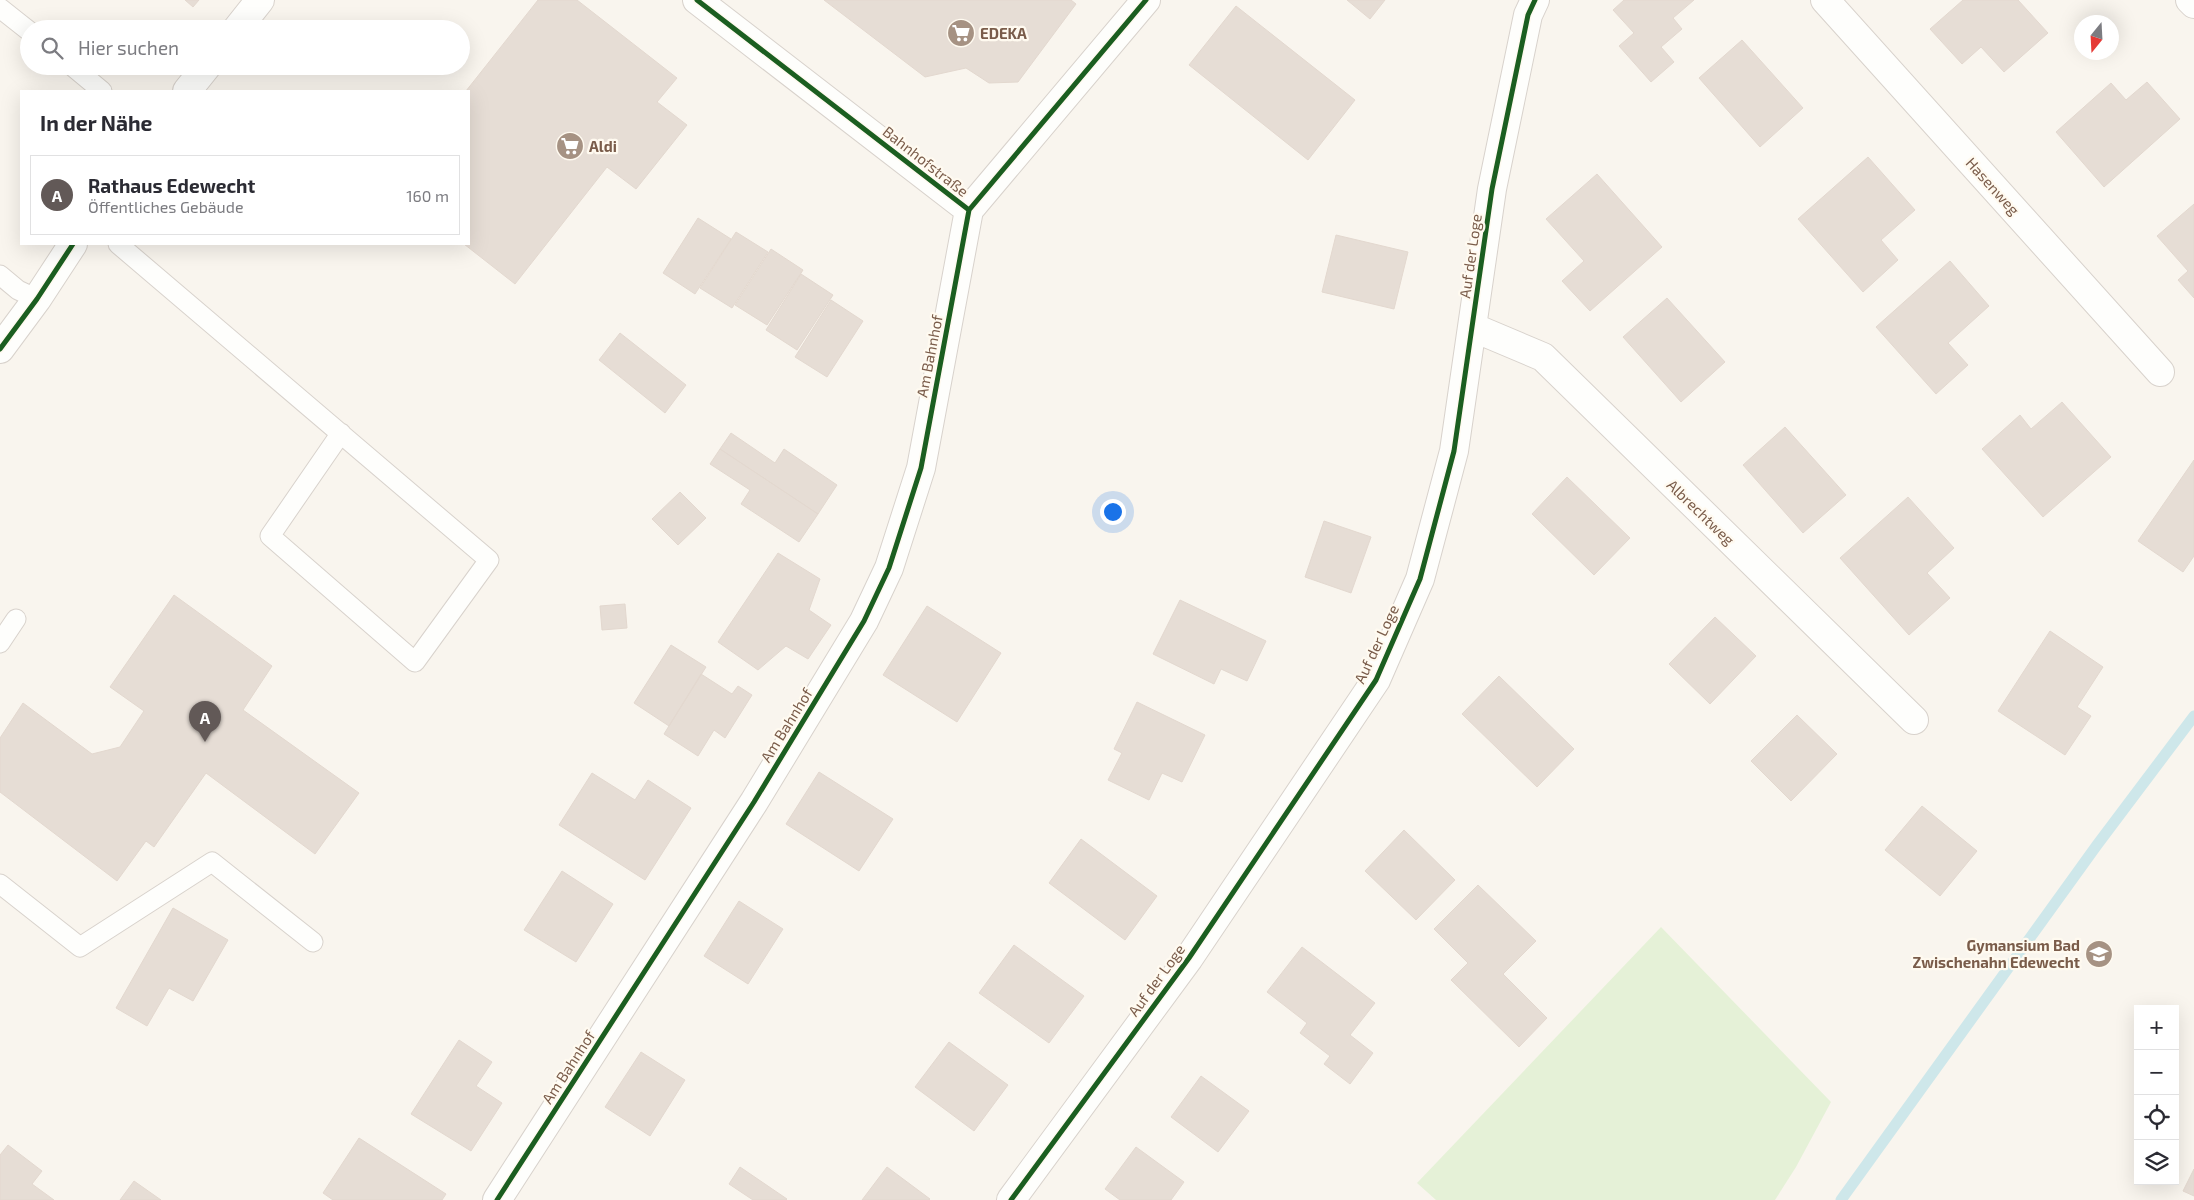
<!DOCTYPE html>
<html lang="de">
<meta charset="utf-8">
<style>
body{margin:0;font-family:"Exo 2",sans-serif;background:#f7f7f7;color:#2b2b33}
.controls{position:absolute;right:15px;bottom:15px;display:grid;overflow:hidden;border-radius:0px;box-shadow:0 5px 20px #0002}
.controls button{width:45px;height:45px;display:grid;place-items:center;padding:0;border:0;border-bottom:1px solid #e1e1e2;background:#fff;color:#2b2b33;font:25px sans-serif}
.compass{position:absolute;left:2074px;top:15px;width:45px;height:45px;border-radius:50%;background:#fff;box-shadow:0 5px 20px #0002;rotate:198deg}
.you{position:absolute;left:1112px;top:511px;width:18px;height:18px;margin:-12px;border:4px solid #fff;border-radius:50%;background:#1a73e8;box-shadow:0 0 0 8px #1a73e833}
.badge{display:grid;place-items:center;width:32px;height:32px;border-radius:50%;background:#625957;color:#fff;font-size:16px;font-weight:700}
.pin{position:absolute;translate:-50% -41px;filter:drop-shadow(0 1px 2px #0008)}
.pin::after{content:'';position:absolute;top:26px;width:18px;height:15px;background:inherit;clip-path:polygon(0 0,100% 0,50% 100%)}
.list{margin:0;padding:0;list-style:none}
h2{display:flex;justify-content:space-between;align-items:center;height:65px;margin:0;padding:0 20px;font-size:21px}
h2 small{font-size:16px;font-weight:400;color:#7c7c81}
.list li{display:grid;grid-template-columns:32px 1fr auto;gap:15px;align-items:center;box-sizing:border-box;height:80px;margin:0 10px 10px;padding:0 10px;border:1px solid #e1e1e2;border-radius:0px}
.list b{display:block;font-size:19px;white-space:nowrap}
.list p{margin:0;font-size:16px;white-space:nowrap;color:#7c7c81}
.list em{font-size:16px;font-style:normal;color:#7c7c81}
.icon{flex:none;width:28px;height:28px;fill:none;stroke:currentColor;stroke-width:2;stroke-linecap:round;stroke-linejoin:round}
.map{position:relative;flex:none;width:2194px;height:1200px;overflow:hidden}
.search{position:absolute;background:#fff;box-shadow:0 5px 20px #0002;left:20px;top:20px;width:450px;height:55px;display:flex;align-items:center;gap:12px;box-sizing:border-box;padding:0 18px;border-radius:28px;color:#7c7c81;font-size:19px}
.panel{position:absolute;background:#fff;box-shadow:0 5px 20px #0002;left:20px;top:90px;width:450px;height:155px;border-radius:0px}
.map>svg:first-child{display:block}
</style>
<div class="map">
<svg width="2194" height="1200" viewBox="0 0 2194 1200">
<rect width="100%" height="100%" fill="#f9f5ee"/>
<path fill="#e5f1d7" d="M 1661,927 L 1831,1102 L 1796,1167 L 1775,1200 L 1436,1200 L 1417,1183 Z"/>
<g fill="none" stroke-linecap="round" stroke-linejoin="round">
<path stroke="#cee7ea" stroke-width="11" d="M 1841,1200 L 2097,845 L 2194,716"/>
</g>
<path fill="#e6ddd5" stroke="#e3d8cf" d="M 185,0 L 199,0 L 193,7 Z
M 538,0 L 577,0 L 677,78 L 657,102 L 687,125 L 636,189 L 607,167 L 515,284 L 464,244 L 469,244 L 469,91 L 466,91 Z
M 824,0 L 1071,0 L 1076,4 L 1018,82 L 989,83 L 966,68 L 925,77 Z
M 1347,0 L 1385,0 L 1370,19 Z
M 1624,0 L 1694,0 L 1673,18 L 1682,29 L 1661,47 L 1674,62 L 1651,82 L 1619,46 L 1634,33 L 1613,10 Z
M 1963,0 L 2018,0 L 2048,33 L 2004,72 L 1981,47 L 1962,64 L 1930,29 Z
M 1236,6 L 1355,100 L 1308,160 L 1189,65 Z
M 1742,40 L 1803,108 L 1760,147 L 1699,78 Z
M 2147,82 L 2180,119 L 2104,187 L 2056,132 L 2111,83 L 2126,100 Z
M 1868,157 L 1915,210 L 1881,240 L 1898,260 L 1863,292 L 1798,219 Z
M 1597,174 L 1662,247 L 1590,311 L 1562,281 L 1584,261 L 1546,219 Z
M 2194,204 L 2194,298 L 2178,280 L 2188,271 L 2157,236 Z
M 698,218 L 731,239 L 695,294 L 663,273 Z
M 736,232 L 768,252 L 732,308 L 700,288 Z
M 1336,235 L 1408,252 L 1394,309 L 1322,292 Z
M 771,249 L 803,270 L 767,325 L 735,305 Z
M 1950,261 L 1989,306 L 1948,343 L 1968,365 L 1936,394 L 1876,327 Z
M 801,274 L 833,295 L 797,350 L 766,330 Z
M 1667,298 L 1725,362 L 1681,402 L 1623,337 Z
M 831,300 L 863,321 L 827,377 L 795,357 Z
M 620,333 L 686,385 L 665,413 L 599,360 Z
M 2062,402 L 2111,457 L 2043,517 L 1982,449 L 2020,415 L 2031,429 Z
M 1785,427 L 1846,495 L 1803,533 L 1743,465 Z
M 731,433 L 775,463 L 784,449 L 837,485 L 818,514 L 720,449 Z
M 720,449 L 818,514 L 799,542 L 741,504 L 750,490 L 710,464 Z
M 2194,460 L 2194,556 L 2183,572 L 2138,541 Z
M 1567,477 L 1630,538 L 1594,575 L 1532,514 Z
M 680,492 L 706,518 L 678,545 L 652,519 Z
M 1908,497 L 1954,548 L 1927,573 L 1950,598 L 1909,635 L 1840,558 Z
M 1324,521 L 1371,537 L 1351,593 L 1305,577 Z
M 778,553 L 820,579 L 809,610 L 831,625 L 808,659 L 786,646 L 758,670 L 718,642 Z
M 174,595 L 272,666 L 243,710 L 359,793 L 315,854 L 206,773 L 154,847 L 146,841 L 117,881 L 0,792 L 0,738 L 23,703 L 92,754 L 120,747 L 144,711 L 110,687 Z
M 1180,600 L 1266,641 L 1247,681 L 1221,669 L 1214,684 L 1153,654 Z
M 625,604 L 627,628 L 602,630 L 600,606 Z
M 927,606 L 1001,653 L 957,722 L 883,675 Z
M 1715,617 L 1756,656 L 1710,704 L 1669,664 Z
M 2050,631 L 2103,667 L 2077,707 L 2091,716 L 2065,755 L 1998,711 Z
M 671,645 L 706,667 L 669,726 L 634,703 Z
M 701,674 L 732,694 L 738,686 L 752,695 L 725,738 L 714,730 L 698,756 L 664,734 Z
M 1499,676 L 1574,749 L 1537,787 L 1462,714 Z
M 1137,702 L 1205,735 L 1182,782 L 1162,773 L 1149,800 L 1108,780 L 1122,753 L 1114,749 Z
M 1797,715 L 1837,754 L 1791,801 L 1751,761 Z
M 819,772 L 893,819 L 859,871 L 786,824 Z
M 592,773 L 635,800 L 648,780 L 691,808 L 645,880 L 559,825 Z
M 1922,806 L 1977,851 L 1940,896 L 1885,850 Z
M 1404,830 L 1455,880 L 1416,920 L 1365,871 Z
M 1081,839 L 1157,896 L 1125,940 L 1049,883 Z
M 562,871 L 613,904 L 576,962 L 524,930 Z
M 1478,885 L 1536,941 L 1503,974 L 1547,1018 L 1519,1047 L 1451,980 L 1468,963 L 1434,929 Z
M 739,901 L 783,929 L 748,984 L 704,956 Z
M 173,908 L 228,940 L 193,1001 L 169,988 L 147,1026 L 116,1008 Z
M 1014,945 L 1084,996 L 1049,1043 L 979,993 Z
M 1302,947 L 1375,1003 L 1350,1035 L 1373,1053 L 1350,1084 L 1324,1064 L 1330,1056 L 1300,1033 L 1307,1023 L 1267,992 Z
M 459,1040 L 492,1062 L 476,1086 L 502,1103 L 471,1151 L 411,1114 Z
M 949,1042 L 1008,1085 L 974,1131 L 915,1087 Z
M 641,1052 L 685,1080 L 650,1136 L 605,1107 Z
M 1201,1076 L 1249,1111 L 1218,1152 L 1171,1117 Z
M 359,1138 L 446,1194 L 442,1200 L 333,1200 L 323,1193 Z
M 8,1145 L 42,1171 L 32,1184 L 54,1200 L 0,1200 L 0,1155 Z
M 1136,1147 L 1184,1182 L 1171,1200 L 1120,1200 L 1105,1189 Z
M 740,1167 L 787,1199 L 786,1200 L 753,1200 L 729,1184 Z
M 887,1167 L 930,1199 L 929,1200 L 862,1200 Z
M 2194,1169 L 2194,1196 L 2183,1191 Z
M 134,1181 L 161,1200 L 120,1200 Z"/>
<g fill="none" stroke-linecap="round" stroke-linejoin="round">
<g stroke="#d8d2cc" stroke-width="21">
<path id="service" d="M 0,8 L 29,31
M 72,66 L 102,91
M 118,244 L 489,560 L 415,662 L 270,536 L 341,433
M 0,275 L 18,290 L 37,299
M 0,643 L 16,619
M 0,884 L 80,947 L 212,862 L 313,942"/>
</g>
<g stroke="#d8d2cc" stroke-width="30">
<path id="minor" d="M 697,0 L 969,210
M 1825,0 L 2160,372
M 2190,0 L 2194,4
M 237,29 L 260,0
M 187,91 L 207,66
M 1472,327 L 1543,357 L 1914,720
M 0,349 L 37,299 L 73,244
M 497,1200 L 754,802 L 864,621 L 889,568 L 921,468 L 969,210 L 1146,0
M 1011,1200 L 1189,958 L 1376,680 L 1420,579 L 1454,451 L 1492,189 L 1528,15 L 1535,0"/>
</g>
<use href="#service" stroke="#fefefc" stroke-width="19"/>
<use href="#minor" stroke="#fefefc" stroke-width="28"/>
<g stroke="#fffaf0" stroke-width="8">
<path id="cycleway" d="M 697,0 L 969,210
M 0,349 L 37,299 L 73,244
M 497,1200 L 754,802 L 864,621 L 889,568 L 921,468 L 969,210 L 1146,0
M 1011,1200 L 1189,958 L 1376,680 L 1420,579 L 1454,451 L 1492,189 L 1528,15 L 1535,0"/>
</g>
<use href="#cycleway" stroke="#1b5e20" stroke-width="5"/>
</g>
<defs>
<g id="supermarket-disc" transform="scale(1.4375)"><circle r="9.5" fill="#a69283" stroke="#fffaf0"/><path d="M-6-5.5h2.5l.6 2H6L4.5 2H-2.5L-4.4-4H-6ZM-1.5 3.2a1.3 1.3 0 1 0 .1 0ZM3 3.2a1.3 1.3 0 1 0 .1 0Z" fill="#fff"/></g>
<g id="school-disc" transform="scale(1.4375)"><circle r="9.5" fill="#a69283" stroke="#fffaf0"/><path d="M0-5L7-2L0 1L-7-2ZM-4 1L0 2.5L4 1V4Q0 6-4 4Z" fill="#fff"/></g>
</defs>
<g fill-rule="evenodd">
<use href="#supermarket-disc" x="961" y="33"/>
<use href="#supermarket-disc" x="570" y="146"/>
<use href="#school-disc" x="2099" y="954"/>
</g>
<g text-anchor="middle" dominant-baseline="central" stroke-width="4.5" stroke-linejoin="round" paint-order="stroke">
<g font-size="15" font-weight="bold" fill="#7a5c4a" stroke="#fffaf0" text-anchor="start">
<text x="980" y="33">EDEKA</text>
<text x="589" y="146">Aldi</text>
<text x="2080" y="945" text-anchor="end">Gymansium Bad<tspan x="2080" dy="17">Zwischenahn Edewecht</tspan></text>
</g>
<g font-size="15" fill="#7a5c4a" stroke="#fffaf0">
<text transform="translate(926 161) rotate(38)">Bahnhofstraße</text>
<text transform="translate(1993 186) rotate(48)">Hasenweg</text>
<text transform="translate(1470 256) rotate(-82)">Auf der Loge</text>
<text transform="translate(929 356) rotate(-79)">Am Bahnhof</text>
<text transform="translate(1701 512) rotate(44)">Albrechtweg</text>
<text transform="translate(1376 644) rotate(-65)">Auf der Loge</text>
<text transform="translate(786 725) rotate(-58)">Am Bahnhof</text>
<text transform="translate(1156 980) rotate(-54)">Auf der Loge</text>
<text transform="translate(568 1067) rotate(-57)">Am Bahnhof</text>
</g>
</g>
</svg>
<div class="controls">
<button>+</button>
<button>−</button>
<button><svg class="icon" aria-label="locate" viewBox="0 0 24 24"><circle cx="12" cy="12" r="6"/><path d="M12 2v4M12 18v4M2 12h4M18 12h4"/></svg></button>
<button><svg class="icon" aria-label="layers" viewBox="0 0 24 24"><path d="M12 4l9 5-9 5-9-5zM3 14l9 5 9-5"/></svg></button>
</div>
<svg class="compass" viewBox="-18 -18 36 36"><path d="M0-13l5 13h-10z" fill="#e53935"/><path d="M0 13l5-13h-10z" fill="#7c7c81"/></svg>
<div class="you"></div>
<div class="pin badge" style="left:205px;top:742px">A</div>
<div class="search"><svg class="icon" aria-label="search" viewBox="0 0 24 24"><circle cx="10" cy="10" r="6"/><path d="M15 15l6 6"/></svg>Hier suchen</div>
<section class="panel">
<h2>In der Nähe<small></small></h2>
<ul class="list">
<li><span class="badge">A</span><div><b>Rathaus Edewecht</b><p>Öffentliches Gebäude</p></div><em>160 m</em></li>
</ul>
</section>
</div>
